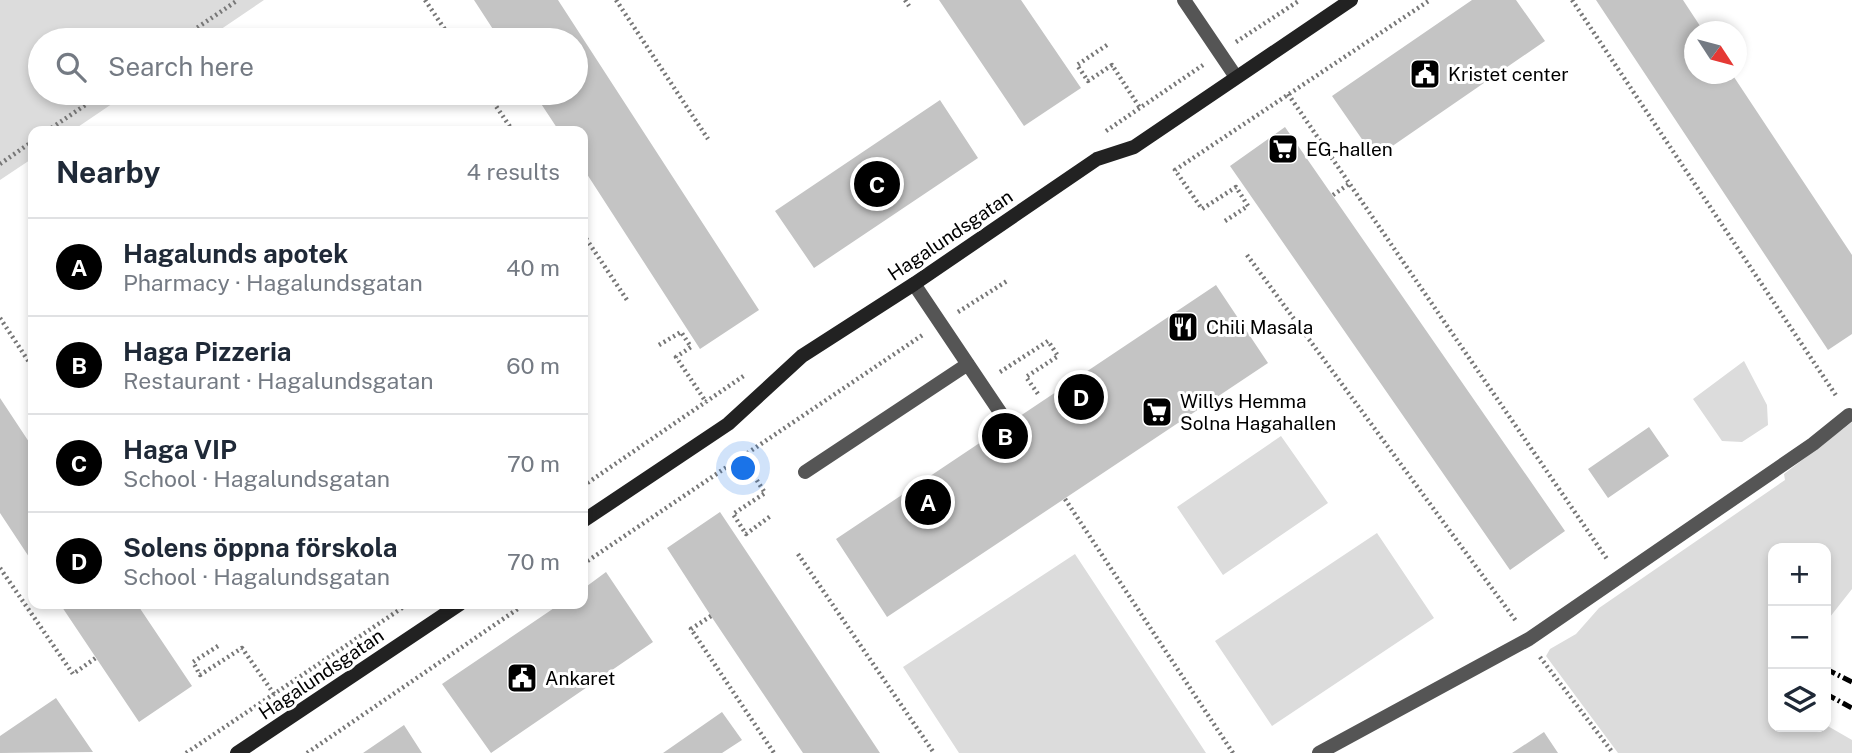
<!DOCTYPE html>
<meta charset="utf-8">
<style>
body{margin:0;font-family:"Public Sans",sans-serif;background:#f2f2f3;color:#1f2937}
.controls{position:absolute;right:21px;bottom:21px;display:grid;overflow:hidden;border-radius:14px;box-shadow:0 4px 10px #0003}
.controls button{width:63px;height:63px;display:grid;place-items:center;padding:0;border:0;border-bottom:2px solid #e0e1e3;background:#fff;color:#1f2937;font:35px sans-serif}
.compass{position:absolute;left:1684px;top:21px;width:63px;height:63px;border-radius:50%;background:#fff;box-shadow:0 4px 10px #0003;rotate:126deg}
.you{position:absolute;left:744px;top:469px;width:24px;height:24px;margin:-18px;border:5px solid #fff;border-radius:50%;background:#1a73e8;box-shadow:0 0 0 10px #1a73e833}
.badge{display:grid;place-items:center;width:46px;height:46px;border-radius:50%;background:#000;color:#fff;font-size:23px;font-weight:700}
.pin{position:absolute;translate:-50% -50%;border:4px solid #fff;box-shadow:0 2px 7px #0006}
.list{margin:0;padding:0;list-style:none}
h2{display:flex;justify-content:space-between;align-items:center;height:91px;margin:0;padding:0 28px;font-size:30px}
h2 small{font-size:23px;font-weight:400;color:#747a83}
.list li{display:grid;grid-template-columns:46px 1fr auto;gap:21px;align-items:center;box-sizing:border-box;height:98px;padding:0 28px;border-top:2px solid #e0e1e3}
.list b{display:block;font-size:26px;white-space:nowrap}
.list p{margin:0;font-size:23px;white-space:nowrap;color:#747a83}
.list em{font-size:23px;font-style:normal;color:#747a83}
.icon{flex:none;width:38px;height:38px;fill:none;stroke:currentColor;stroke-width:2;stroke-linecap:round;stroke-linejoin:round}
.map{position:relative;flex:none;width:1852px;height:753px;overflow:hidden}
.search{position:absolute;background:#fff;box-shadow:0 4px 10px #0003;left:28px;top:28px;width:560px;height:77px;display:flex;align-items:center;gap:18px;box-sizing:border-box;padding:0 24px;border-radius:38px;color:#747a83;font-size:26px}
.panel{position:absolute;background:#fff;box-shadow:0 4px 10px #0003;left:28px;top:126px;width:560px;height:483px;border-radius:14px}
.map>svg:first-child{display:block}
</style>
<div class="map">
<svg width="1852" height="753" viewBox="0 0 1852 753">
<rect width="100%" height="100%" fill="#fff"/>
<path fill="#dcdcdc" d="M 0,0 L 264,0 L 205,40 L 40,40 L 40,93 L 128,93 L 72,131 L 33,131 L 33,158 L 0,180 Z
M 1744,361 L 1767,405 L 1768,425 L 1742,442 L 1722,441 L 1693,399 Z
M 1852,422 L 1852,589 L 1826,622 L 1826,548 L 1773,548 L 1773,669 L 1768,676 L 1768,683 L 1773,685 L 1773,727 L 1826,725 L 1852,740 L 1852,753 L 1618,753 L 1546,656 L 1550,649 L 1576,634 L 1599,608 L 1785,480 L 1784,474 Z
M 1281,436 L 1328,503 L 1223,575 L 1177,507 Z
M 1377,533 L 1434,618 L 1272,726 L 1215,641 Z
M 1075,554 L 1206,753 L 959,753 L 903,667 Z"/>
<path fill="#c4c4c4" d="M 474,0 L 558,0 L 759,310 L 700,349 L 583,168 L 583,131 L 559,131 L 534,93 L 576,93 L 576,40 L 500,40 Z
M 939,0 L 1021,0 L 1081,88 L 1024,126 Z
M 1472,0 L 1516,0 L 1545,41 L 1375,158 L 1332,96 Z
M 1596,0 L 1683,0 L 1704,32 L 1694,32 L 1694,74 L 1732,74 L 1852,255 L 1852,334 L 1828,350 Z
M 940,100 L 978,158 L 814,268 L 775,211 Z
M 1285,127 L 1565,531 L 1510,570 L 1230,166 Z
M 1216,285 L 1268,363 L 887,617 L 836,539 Z
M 0,398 L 33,448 L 33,563 L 0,513 Z
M 1649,427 L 1669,456 L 1608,498 L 1588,469 Z
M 720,512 L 764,578 L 880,753 L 803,753 L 711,616 L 667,548 Z
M 606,572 L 653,642 L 491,753 L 442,684 L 560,604 L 583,604 L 583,589 Z
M 60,604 L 137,604 L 192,686 L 139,722 Z
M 56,698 L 93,752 L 0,753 L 0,736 Z
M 722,712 L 742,740 L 722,753 L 663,753 Z
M 404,725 L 422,753 L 363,753 Z
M 1544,732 L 1558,753 L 1512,753 Z"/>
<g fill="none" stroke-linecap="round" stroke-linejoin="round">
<path stroke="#777" stroke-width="4.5" stroke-dasharray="2 3.5" stroke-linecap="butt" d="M 425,0 L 452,40
M 616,0 L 708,139
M 905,0 L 909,6
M 1572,0 L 1837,397
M 179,40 L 238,0
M 1236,42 L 1300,0
M 1107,45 L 1077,65 L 1088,81 L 1112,65 L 1140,108
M 487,93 L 513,131
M 1288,94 L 1607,559
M 47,131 L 103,93
M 1106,131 L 1203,65
M 0,164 L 33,141
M 1333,195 L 1349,184
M 1225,221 L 1248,206 L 1236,187 L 1202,209 L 1175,170 L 1430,0
M 583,234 L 627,300
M 1247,255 L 1516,621
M 958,312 L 1007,281
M 0,318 L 33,368
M 659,345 L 681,332 L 691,347 L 676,357 L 706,402
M 1000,372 L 1048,341 L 1058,356 L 1026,377 L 1038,394
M 742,457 L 765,493 L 733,514 L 746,534 L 772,515
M 583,486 L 745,375
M 1065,499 L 1233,753
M 798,554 L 934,753
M 583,564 L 924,334
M 0,568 L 73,674 L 97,657
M 711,616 L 691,629 L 774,753
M 218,646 L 193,662 L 200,675 L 242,648 L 274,694
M 1540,657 L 1613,753
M 186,753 L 408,604
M 307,753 L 525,604"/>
<path stroke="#555" stroke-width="14" d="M 1184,0 L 1236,77
M 914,284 L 1008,424
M 805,472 L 968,364
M 1319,753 L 1529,639 L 1813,444 L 1849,415"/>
<path stroke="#222" stroke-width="14" d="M 583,521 L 728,424 L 802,356 L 914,284 L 1097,159 L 1134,147 L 1351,0
M 237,753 L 460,604"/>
<path stroke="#000" stroke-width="5" stroke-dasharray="10 3.5 2 3.5" stroke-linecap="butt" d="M 1826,669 L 1852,682
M 1826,694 L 1852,708"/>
</g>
<defs>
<g id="civic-square" transform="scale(1.575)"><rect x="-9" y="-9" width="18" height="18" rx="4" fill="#000" stroke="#fff"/><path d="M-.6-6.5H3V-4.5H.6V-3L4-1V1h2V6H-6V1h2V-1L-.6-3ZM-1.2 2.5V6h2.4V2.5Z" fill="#fff"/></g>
<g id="supermarket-square" transform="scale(1.575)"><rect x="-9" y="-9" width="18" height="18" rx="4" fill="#000" stroke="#fff"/><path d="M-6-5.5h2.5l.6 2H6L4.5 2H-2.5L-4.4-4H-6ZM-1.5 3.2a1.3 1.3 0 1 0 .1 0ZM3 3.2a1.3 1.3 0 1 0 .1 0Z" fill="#fff"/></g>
<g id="restaurant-square" transform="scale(1.575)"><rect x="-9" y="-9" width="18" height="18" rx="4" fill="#000" stroke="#fff"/><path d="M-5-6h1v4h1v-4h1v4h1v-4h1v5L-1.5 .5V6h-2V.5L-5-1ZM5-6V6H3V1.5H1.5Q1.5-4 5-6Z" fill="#fff"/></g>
</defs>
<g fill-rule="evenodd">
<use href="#civic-square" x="1425" y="74"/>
<use href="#supermarket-square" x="1283" y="149"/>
<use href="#restaurant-square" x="1183" y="327"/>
<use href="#supermarket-square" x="1157" y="412"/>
<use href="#civic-square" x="522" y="678"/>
</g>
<g text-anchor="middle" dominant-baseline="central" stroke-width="6" stroke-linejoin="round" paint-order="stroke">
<g font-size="19" fill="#000" stroke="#fff" text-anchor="start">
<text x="1448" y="74">Kristet center</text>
<text x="1306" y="149">EG-hallen</text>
<text x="1206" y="327">Chili Masala</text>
<text x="1180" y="401">Willys Hemma<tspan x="1180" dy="22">Solna Hagahallen</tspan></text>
<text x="545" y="678">Ankaret</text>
</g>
<g font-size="19" fill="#000" stroke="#fff">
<text transform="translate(950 235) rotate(-34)">Hagalundsgatan</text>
<text transform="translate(321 674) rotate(-34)">Hagalundsgatan</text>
</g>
</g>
</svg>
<div class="controls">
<button>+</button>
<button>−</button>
<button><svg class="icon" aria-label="layers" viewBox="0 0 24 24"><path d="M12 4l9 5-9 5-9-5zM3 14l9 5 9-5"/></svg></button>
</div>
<svg class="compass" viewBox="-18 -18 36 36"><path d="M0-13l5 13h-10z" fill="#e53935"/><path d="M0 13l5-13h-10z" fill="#747a83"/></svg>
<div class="you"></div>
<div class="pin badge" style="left:928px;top:502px">A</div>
<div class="pin badge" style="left:1005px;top:436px">B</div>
<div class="pin badge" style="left:877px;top:184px">C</div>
<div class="pin badge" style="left:1081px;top:397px">D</div>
<div class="search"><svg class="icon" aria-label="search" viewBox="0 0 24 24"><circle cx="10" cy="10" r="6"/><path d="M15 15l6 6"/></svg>Search here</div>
<section class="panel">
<h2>Nearby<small>4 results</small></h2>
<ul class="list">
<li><span class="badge">A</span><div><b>Hagalunds apotek</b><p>Pharmacy · Hagalundsgatan</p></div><em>40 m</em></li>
<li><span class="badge">B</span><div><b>Haga Pizzeria</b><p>Restaurant · Hagalundsgatan</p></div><em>60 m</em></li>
<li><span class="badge">C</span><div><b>Haga VIP</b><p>School · Hagalundsgatan</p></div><em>70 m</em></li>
<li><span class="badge">D</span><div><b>Solens öppna förskola</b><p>School · Hagalundsgatan</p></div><em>70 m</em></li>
</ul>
</section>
</div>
